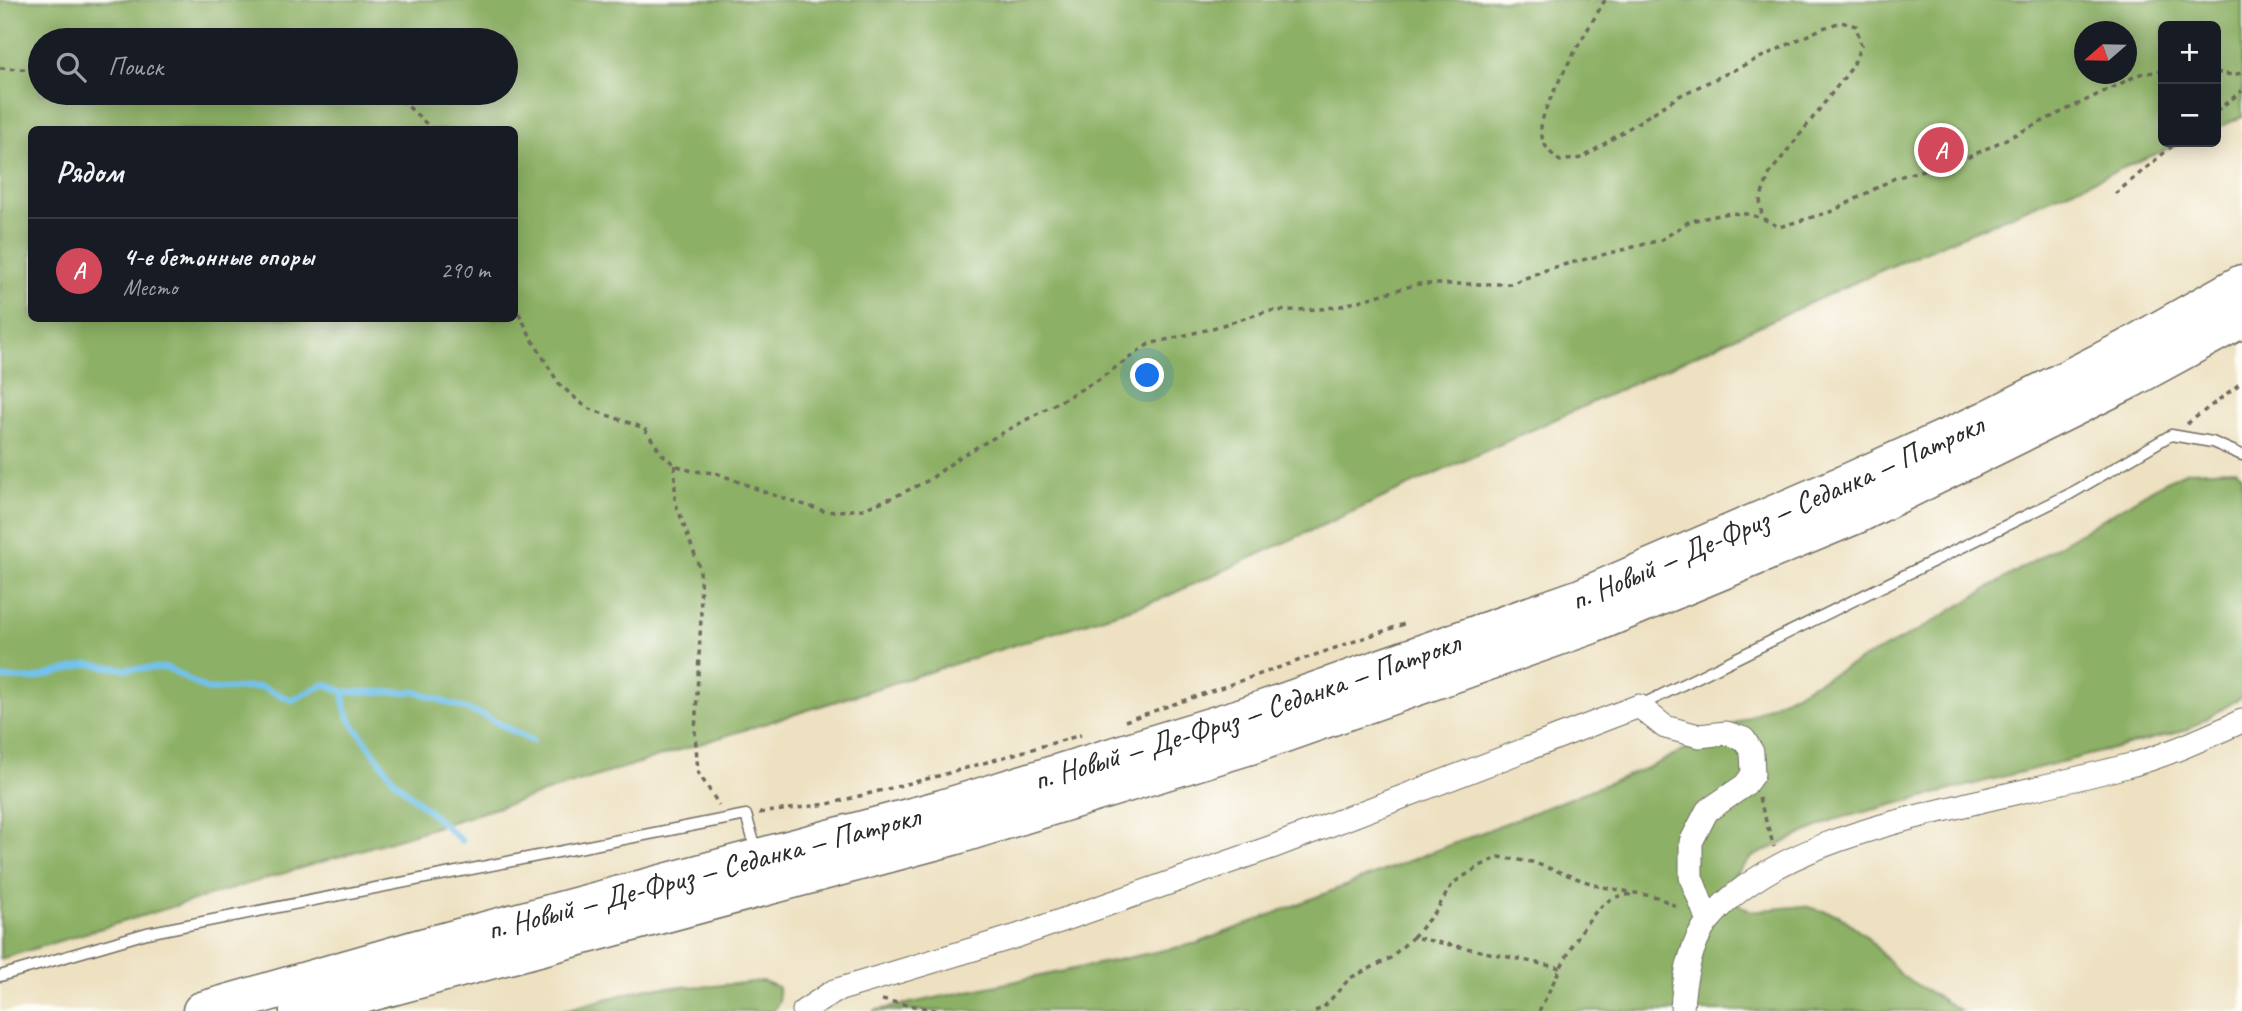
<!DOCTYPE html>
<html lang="ru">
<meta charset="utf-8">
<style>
body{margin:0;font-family:Caveat,sans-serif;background:#20242c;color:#f1f3f6}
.controls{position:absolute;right:21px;top:21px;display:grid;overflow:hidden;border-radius:10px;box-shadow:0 4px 18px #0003}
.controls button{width:63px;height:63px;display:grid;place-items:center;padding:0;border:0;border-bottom:2px solid #363941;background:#171b24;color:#f1f3f6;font:35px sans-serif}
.compass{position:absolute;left:2074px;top:21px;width:63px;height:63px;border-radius:50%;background:#171b24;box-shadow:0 4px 18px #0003;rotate:250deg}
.you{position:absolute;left:1148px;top:376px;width:24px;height:24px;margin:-18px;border:5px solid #fff;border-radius:50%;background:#1a73e8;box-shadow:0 0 0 10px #1a73e833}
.badge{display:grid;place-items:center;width:46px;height:46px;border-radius:50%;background:#d1495b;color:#fff;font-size:23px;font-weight:700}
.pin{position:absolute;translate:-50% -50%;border:4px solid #fff;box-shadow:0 2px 7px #0006}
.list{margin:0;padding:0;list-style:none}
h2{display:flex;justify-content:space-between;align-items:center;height:91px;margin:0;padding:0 28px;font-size:30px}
h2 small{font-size:23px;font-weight:400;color:#9ea1a6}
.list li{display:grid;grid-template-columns:46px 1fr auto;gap:21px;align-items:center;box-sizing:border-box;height:105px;padding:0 28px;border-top:2px solid #363941}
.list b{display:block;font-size:26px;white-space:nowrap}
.list p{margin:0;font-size:23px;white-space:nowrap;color:#9ea1a6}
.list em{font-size:23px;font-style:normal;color:#9ea1a6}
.icon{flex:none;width:38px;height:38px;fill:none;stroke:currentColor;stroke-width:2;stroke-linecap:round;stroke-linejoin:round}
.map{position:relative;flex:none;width:2242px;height:1011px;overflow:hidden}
.search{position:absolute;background:#171b24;box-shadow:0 4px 18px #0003;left:28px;top:28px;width:490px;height:77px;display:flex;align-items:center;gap:18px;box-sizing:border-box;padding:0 24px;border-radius:38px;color:#9ea1a6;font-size:26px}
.panel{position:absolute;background:#171b24;box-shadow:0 4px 18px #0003;left:28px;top:126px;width:490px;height:196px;border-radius:10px}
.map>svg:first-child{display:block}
</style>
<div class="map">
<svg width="2242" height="1011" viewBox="0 0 2242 1011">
<rect width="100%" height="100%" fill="#fdfcf7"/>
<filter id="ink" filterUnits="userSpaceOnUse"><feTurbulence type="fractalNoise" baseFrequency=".0143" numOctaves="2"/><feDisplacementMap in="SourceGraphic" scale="14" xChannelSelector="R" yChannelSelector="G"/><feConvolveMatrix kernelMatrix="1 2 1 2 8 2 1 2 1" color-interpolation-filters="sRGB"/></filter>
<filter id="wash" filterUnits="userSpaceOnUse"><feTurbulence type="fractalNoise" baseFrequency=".00686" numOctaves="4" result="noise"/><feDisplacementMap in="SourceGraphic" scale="28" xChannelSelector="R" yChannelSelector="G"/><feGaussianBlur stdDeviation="1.57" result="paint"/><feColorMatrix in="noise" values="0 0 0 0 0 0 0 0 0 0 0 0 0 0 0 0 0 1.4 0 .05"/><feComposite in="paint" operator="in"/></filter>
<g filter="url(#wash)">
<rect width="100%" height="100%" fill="#ede1c1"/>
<path fill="#8cb065" stroke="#5c6e48" stroke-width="2" fill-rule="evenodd" d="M 0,0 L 2242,0 L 2242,117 L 2216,128 L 2216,26 L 2163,26 L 2163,142 L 2184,142 L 1882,270 L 1161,599 L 410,835 L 0,959 ZM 2084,32 L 2126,32 L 2126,74 L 2084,74 ZM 40,40 L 506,40 L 506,93 L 40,93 ZM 32,130 L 514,130 L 514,318 L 32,318 Z
M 2236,469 L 2242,475 L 2242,697 L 2187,730 L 1833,820 L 1752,857 L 1727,883 L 1727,898 L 1751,911 L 1804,906 L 1839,915 L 1865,935 L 1902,976 L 1961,1011 L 873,1011 L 1198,943 L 1652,766 L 1916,632 L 2159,485 L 2187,471 Z
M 763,981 L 778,987 L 779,1002 L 773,1011 L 561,1011 L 647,988 L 713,986 Z"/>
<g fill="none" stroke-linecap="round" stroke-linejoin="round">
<path stroke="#71c2ed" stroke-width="6" d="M 0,678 L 33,679 L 88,664 L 125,669 L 168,668 L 207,690 L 261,687 L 292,700 L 325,684 L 344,692 L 417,692 L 485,716 L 532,741
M 344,692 L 344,705 L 350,720 L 395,781 L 462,841"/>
</g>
</g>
<g filter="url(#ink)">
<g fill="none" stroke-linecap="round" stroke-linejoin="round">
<g stroke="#6f6b60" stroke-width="13">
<path id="lane" d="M 1639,706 L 2070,494 L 2171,435 L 2212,442 L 2242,455
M 0,976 L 147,933 L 746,815 L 756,849"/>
</g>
<g stroke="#6f6b60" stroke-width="25">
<path id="street" d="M 804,1011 L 834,991 L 1017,936 L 1272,847 L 1639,706 L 1665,727 L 1699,736 L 1726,733 L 1744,739 L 1752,752 L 1753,774 L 1745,785 L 1707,811 L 1691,842 L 1691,877 L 1708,921
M 1682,1011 C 1683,982 1690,943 1709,920 C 1766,850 1889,823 1972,803 C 2023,791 2073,780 2123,767 C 2164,757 2204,738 2242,721"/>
</g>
<g stroke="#6f6b60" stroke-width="41">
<g id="highway">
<path id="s1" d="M 202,1011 L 418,949 L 942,809 L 1240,718 L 1581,598 L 1850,482 L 1987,420 L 2123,351 L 2242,284"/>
<path d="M 299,1011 L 953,836 L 1250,745 L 1590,625 L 1857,514 L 2128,380 L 2242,318"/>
</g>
</g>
<path stroke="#6f6b60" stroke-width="3.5" stroke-dasharray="5 5" stroke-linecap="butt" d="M 1605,0 C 1591,24 1539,108 1541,130 C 1542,145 1549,152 1560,161 L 1582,158 L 1681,95 L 1823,28 L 1841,22 L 1856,26 L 1861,45 L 1853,66 L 1770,173 L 1760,199 L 1762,218 L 1779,227 L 1833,211 L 1895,178 L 1969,157 L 2140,74 L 2163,71
M 0,68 L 40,70
M 2216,72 L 2232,75 L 2242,73
M 394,93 L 433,130
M 2216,111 L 2242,91
M 2115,194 L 2177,142
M 514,304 L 532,339 L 559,384 L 587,408 L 644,428 L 662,454 L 675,465 L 692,471 L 716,473 L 770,494 L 827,512 L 863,509 L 896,496 L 929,480 L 961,456 L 1098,380 L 1149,344 L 1206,330 L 1268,311 L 1321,309 L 1341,306 L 1418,284 L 1510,284 L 1551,268 L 1661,240 L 1690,221 L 1730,213 L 1747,214 L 1762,218
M 2187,424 L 2242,382
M 675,465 L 675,501 L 700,569 L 701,617 L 695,733 L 698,772 L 719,805
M 1125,721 L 1407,623
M 1759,798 L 1774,847
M 759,813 L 828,804 L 938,776 L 1081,735
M 1413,937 L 1436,911 L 1453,883 L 1480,866 L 1499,857 L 1532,862 L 1598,886 L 1657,897 L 1680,908
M 882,1000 L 941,1011
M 1315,1011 L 1323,1008 L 1350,978 L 1389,959 L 1413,937 L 1561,968
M 1539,1011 C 1555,981 1578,925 1604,904 C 1613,896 1624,895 1635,894"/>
<use href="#lane" stroke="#fff" stroke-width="10"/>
<use href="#street" stroke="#fff" stroke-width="23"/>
<use href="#highway" stroke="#fff" stroke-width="38"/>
</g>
</g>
<g text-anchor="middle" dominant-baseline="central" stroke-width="5" stroke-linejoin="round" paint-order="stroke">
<g font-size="30" fill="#2b2b2b" stroke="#fdfcf7">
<text stroke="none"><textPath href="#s1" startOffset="1654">п. Новый — Де-Фриз — Седанка — Патрокл</textPath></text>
<text stroke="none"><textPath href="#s1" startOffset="1087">п. Новый — Де-Фриз — Седанка — Патрокл</textPath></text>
<text stroke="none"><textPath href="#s1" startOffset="520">п. Новый — Де-Фриз — Седанка — Патрокл</textPath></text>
</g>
</g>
</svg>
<div class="controls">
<button>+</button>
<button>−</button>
</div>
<svg class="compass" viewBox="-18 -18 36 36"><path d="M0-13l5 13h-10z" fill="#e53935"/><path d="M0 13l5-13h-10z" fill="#9ea1a6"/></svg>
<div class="you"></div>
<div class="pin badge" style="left:1941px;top:150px">A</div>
<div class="search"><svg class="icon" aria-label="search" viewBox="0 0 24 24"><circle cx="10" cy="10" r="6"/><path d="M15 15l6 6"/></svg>Поиск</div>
<section class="panel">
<h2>Рядом<small></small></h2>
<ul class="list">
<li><span class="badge">A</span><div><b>4-е бетонные опоры</b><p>Место</p></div><em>290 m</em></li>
</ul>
</section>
</div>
